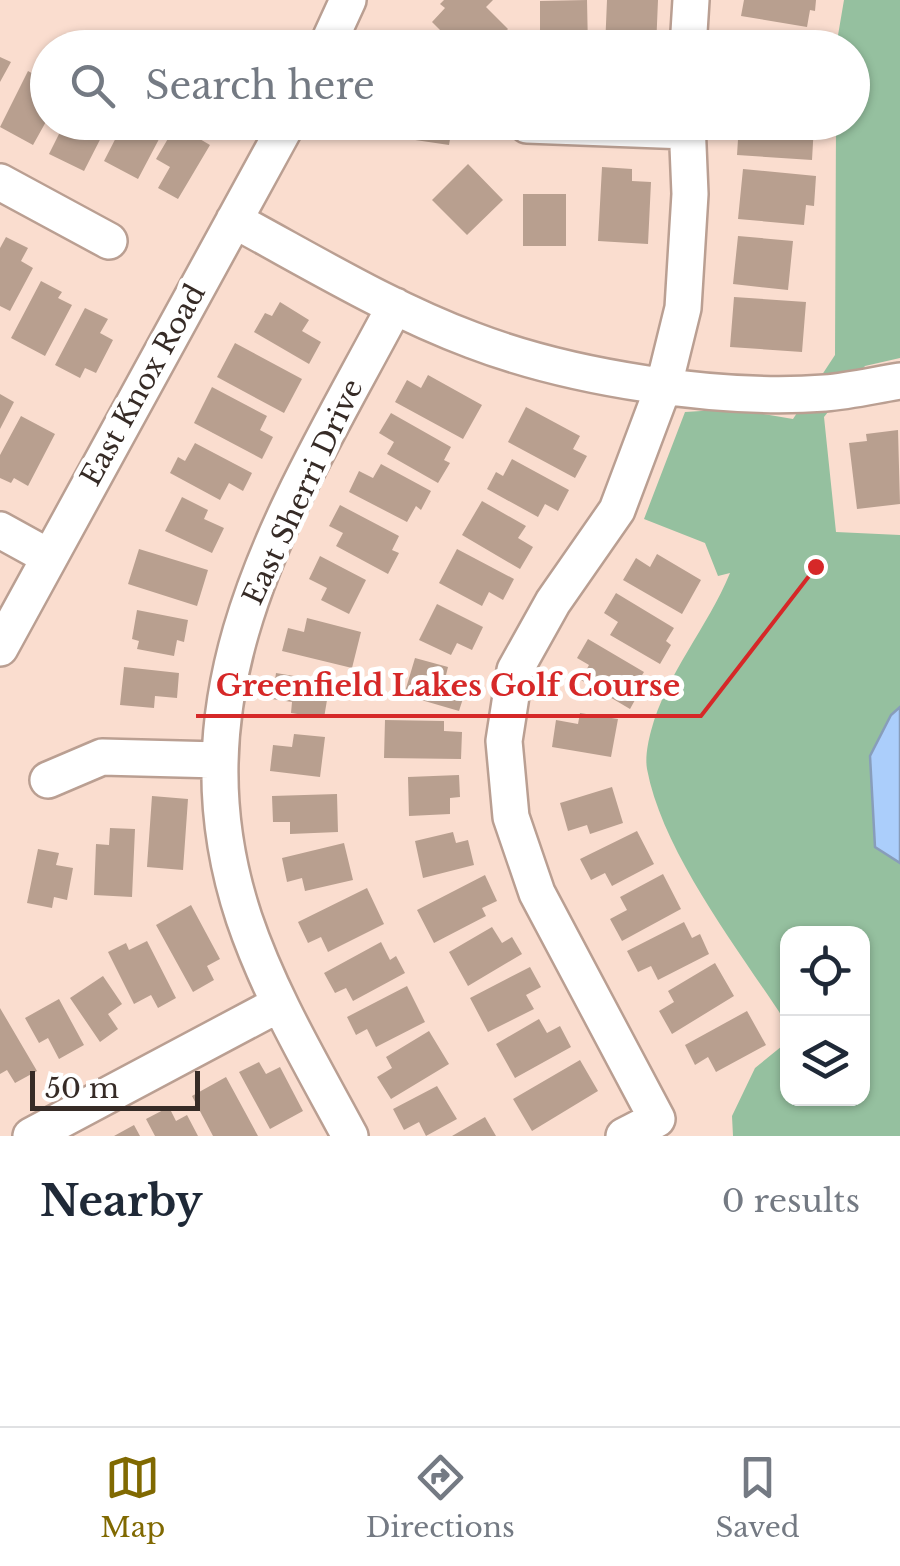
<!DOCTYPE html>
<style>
body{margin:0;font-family:"Libre Baskerville",serif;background:#f2f2f3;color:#1f2937}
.controls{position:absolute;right:30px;bottom:30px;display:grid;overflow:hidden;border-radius:20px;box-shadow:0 2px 8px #0004}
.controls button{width:90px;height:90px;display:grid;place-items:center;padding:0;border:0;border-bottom:2px solid #e0e1e3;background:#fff;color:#1f2937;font:50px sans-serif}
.scale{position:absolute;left:30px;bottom:25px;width:170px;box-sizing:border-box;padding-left:10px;border:5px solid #362b26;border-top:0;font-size:28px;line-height:35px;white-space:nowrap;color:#362b26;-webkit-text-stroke:8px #fff;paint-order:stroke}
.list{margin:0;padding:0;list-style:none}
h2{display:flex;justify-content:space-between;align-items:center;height:130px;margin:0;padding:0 40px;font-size:42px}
h2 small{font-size:32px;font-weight:400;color:#747a83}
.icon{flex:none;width:55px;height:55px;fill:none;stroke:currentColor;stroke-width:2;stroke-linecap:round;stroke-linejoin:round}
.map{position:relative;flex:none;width:900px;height:1136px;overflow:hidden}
.search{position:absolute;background:#fff;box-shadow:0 2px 8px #0004;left:30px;right:30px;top:30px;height:110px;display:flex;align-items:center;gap:25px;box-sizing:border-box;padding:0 35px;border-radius:55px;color:#747a83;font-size:38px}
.sheet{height:290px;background:#fff}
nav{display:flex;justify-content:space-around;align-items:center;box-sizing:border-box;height:140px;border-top:2px solid #e0e1e3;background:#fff;font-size:28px;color:#747a83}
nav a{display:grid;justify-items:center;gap:5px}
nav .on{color:#806901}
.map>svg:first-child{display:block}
</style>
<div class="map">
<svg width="900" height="1136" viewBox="0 0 900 1136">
<rect width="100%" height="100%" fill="#faddcf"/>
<path fill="#95c09f" d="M 844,0 L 900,0 L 900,358 L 865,366 L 824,417 L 836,532 L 900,535 L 900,1136 L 733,1136 L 732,1116 L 755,1068 L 787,1042 L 788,1098 L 862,1098 L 862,934 L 788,934 L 787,1024 C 740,951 663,854 647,769 C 645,758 648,742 651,731 C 666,674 708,627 730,573 L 718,576 L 705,543 L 644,519 L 685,412 L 733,409 L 793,419 L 835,355 L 836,123 L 852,122 L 852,48 L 836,47 Z"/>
<path fill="#abcefb" stroke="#889dbb" stroke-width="2.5" d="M 900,707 L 900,863 L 875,847 L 870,756 L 891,715 Z"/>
<path fill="#b89f8f" d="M 444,0 L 493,0 L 486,7 L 508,29 L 496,42 L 501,48 L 458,48 L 432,22 L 445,8 L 440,4 Z
M 587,0 L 588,48 L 540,48 L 540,1 Z
M 607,0 L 658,0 L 656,48 L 605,48 Z
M 744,0 L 816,0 L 815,11 L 810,10 L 807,27 L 741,16 Z
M 746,40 L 812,43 L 812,48 L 746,48 Z
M 0,57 L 11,62 L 0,82 Z
M 28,71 L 48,82 L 48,118 L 33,145 L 0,127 Z
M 65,122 L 109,122 L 84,171 L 49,154 Z
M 124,122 L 168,122 L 138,179 L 104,161 Z
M 397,122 L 453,122 L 449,145 L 395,137 Z
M 743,122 L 814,125 L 812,160 L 737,155 L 739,124 Z
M 176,125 L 210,145 L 178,199 L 158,188 L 170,167 L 156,159 Z
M 468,164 L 503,200 L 467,235 L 432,200 Z
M 602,167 L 632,169 L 632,181 L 651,182 L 648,244 L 598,241 Z
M 743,169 L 816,176 L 814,206 L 806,205 L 804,225 L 738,219 Z
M 523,194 L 566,194 L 566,246 L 523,246 Z
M 738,236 L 793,241 L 788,290 L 733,284 Z
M 6,237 L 28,248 L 21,261 L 33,268 L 10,311 L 0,306 L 0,248 Z
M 41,281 L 62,292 L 58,298 L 72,305 L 45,356 L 11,338 Z
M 734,297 L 806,302 L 802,352 L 730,347 Z
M 280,302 L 309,320 L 302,331 L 321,342 L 309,364 L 254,332 L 265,313 L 272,316 Z
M 85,308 L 108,319 L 100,333 L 113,340 L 96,373 L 85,368 L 80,378 L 55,365 Z
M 235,343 L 302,379 L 284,413 L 217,377 Z
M 428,375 L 482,405 L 463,439 L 395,402 L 407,380 L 421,388 Z
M 212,387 L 267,416 L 260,430 L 273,437 L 262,459 L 194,423 Z
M 0,394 L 14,402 L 0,429 Z
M 526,407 L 580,436 L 573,449 L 587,456 L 575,478 L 508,442 Z
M 391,413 L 451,447 L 444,460 L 450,463 L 438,483 L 387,454 L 394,442 L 379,433 Z
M 21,416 L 55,434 L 28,486 L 14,478 L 11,483 L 0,478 L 0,455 Z
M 898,430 L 900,504 L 857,509 L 849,443 L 867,441 L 866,434 Z
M 195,443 L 252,473 L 243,491 L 229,483 L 220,500 L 170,473 L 178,457 L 185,461 Z
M 512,459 L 569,490 L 558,511 L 545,504 L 538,517 L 487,489 L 496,472 L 503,476 Z
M 381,464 L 431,491 L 421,510 L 416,506 L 407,522 L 349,492 L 359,471 L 373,478 Z
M 182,497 L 208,510 L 204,519 L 224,528 L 212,553 L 165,531 Z
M 482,501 L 526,526 L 518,538 L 533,547 L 520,569 L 462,535 Z
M 340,505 L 399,536 L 392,550 L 399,553 L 388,574 L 336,546 L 343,533 L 329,526 Z
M 139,549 L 208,570 L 197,606 L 128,584 Z
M 457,549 L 514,579 L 503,600 L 489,592 L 482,606 L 439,583 Z
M 657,554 L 701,580 L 682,614 L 623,580 L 636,558 L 650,567 Z
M 320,556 L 366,580 L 349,614 L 321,600 L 327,588 L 309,579 Z
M 616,593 L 674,628 L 666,641 L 671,645 L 660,664 L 610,635 L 618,622 L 604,613 Z
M 437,604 L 483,627 L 472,650 L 457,643 L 451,655 L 419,640 Z
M 137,610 L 188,620 L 184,642 L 177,640 L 174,656 L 137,649 L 139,641 L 132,639 Z
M 307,618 L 361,632 L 352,668 L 282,651 L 288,628 L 304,632 Z
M 588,639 L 644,672 L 634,688 L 640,691 L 630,709 L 581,680 L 589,665 L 577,658 Z
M 415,658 L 448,667 L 445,679 L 467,686 L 459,711 L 404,695 Z
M 124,667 L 179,673 L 177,698 L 155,696 L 154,708 L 120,705 Z
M 276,673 L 330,682 L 324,718 L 291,713 L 292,702 L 272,699 Z
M 580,713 L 618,719 L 611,757 L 552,747 L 556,720 L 578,724 Z
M 385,720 L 444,721 L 444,731 L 462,732 L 461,759 L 384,758 Z
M 294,734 L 325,737 L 320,777 L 270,771 L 273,745 L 292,747 Z
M 459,775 L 460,797 L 450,798 L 450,814 L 409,816 L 408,777 Z
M 612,787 L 623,823 L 590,834 L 587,825 L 568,831 L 560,803 Z
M 337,794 L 338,832 L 290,834 L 290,822 L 273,822 L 272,796 Z
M 152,796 L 188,799 L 183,870 L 147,867 Z
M 110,828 L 135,829 L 132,897 L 94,895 L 96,844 L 109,845 Z
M 637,831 L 654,864 L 612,886 L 605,873 L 591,880 L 580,859 Z
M 453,832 L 456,843 L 468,840 L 474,865 L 423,878 L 415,841 Z
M 344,843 L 353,880 L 305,891 L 302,878 L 287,882 L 282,858 Z
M 38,849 L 59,853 L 56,865 L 73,868 L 67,900 L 54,897 L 52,908 L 27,903 Z
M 663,874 L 681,909 L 622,941 L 610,919 L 627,910 L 620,897 Z
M 485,875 L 497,901 L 482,908 L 486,916 L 434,943 L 417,910 Z
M 367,888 L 384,924 L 328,952 L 321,937 L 308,943 L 298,922 Z
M 191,905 L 220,959 L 207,966 L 214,980 L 193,992 L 156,925 Z
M 684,922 L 692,938 L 700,934 L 709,954 L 658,980 L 651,966 L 638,972 L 627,951 Z
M 492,927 L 502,943 L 512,937 L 522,954 L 468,986 L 449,952 Z
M 147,941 L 176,998 L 158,1008 L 151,995 L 134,1004 L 108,952 L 126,943 L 129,950 Z
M 381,942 L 390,960 L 396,956 L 405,973 L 353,1001 L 346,988 L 335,993 L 324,973 Z
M 715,963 L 734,996 L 672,1034 L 659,1011 L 674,1002 L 668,991 Z
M 530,967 L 541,987 L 526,995 L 534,1009 L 488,1032 L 470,998 Z
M 103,976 L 122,1004 L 108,1014 L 118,1029 L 100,1042 L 70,998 Z
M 407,986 L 425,1022 L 376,1047 L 367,1029 L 356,1035 L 347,1017 Z
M 59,999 L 84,1045 L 59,1059 L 48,1038 L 39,1043 L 25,1018 Z
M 0,1008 L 37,1071 L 15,1083 L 7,1070 L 0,1074 Z
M 747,1011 L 766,1045 L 716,1072 L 708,1057 L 695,1065 L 685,1045 Z
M 539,1019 L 547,1033 L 560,1026 L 571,1047 L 515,1078 L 496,1044 Z
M 429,1031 L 449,1064 L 391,1099 L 377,1077 L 392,1068 L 386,1057 Z
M 580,1060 L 598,1091 L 532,1131 L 513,1099 Z
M 259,1062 L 266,1074 L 280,1067 L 303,1111 L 270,1129 L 239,1072 Z
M 226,1077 L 258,1136 L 213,1136 L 192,1096 Z
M 437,1086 L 457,1119 L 426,1136 L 419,1122 L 404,1130 L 393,1109 Z
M 169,1107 L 176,1121 L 187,1115 L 198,1136 L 155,1136 L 146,1119 Z
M 485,1117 L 496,1136 L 452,1136 Z
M 134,1125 L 140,1136 L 114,1136 Z"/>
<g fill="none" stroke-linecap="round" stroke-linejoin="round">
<g stroke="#ba9f92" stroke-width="40">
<path id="minor" d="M 326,48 L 348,0
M 688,48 L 691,0
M 527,125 L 687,131
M 0,182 L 109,241
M 234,220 C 312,262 389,309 472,340 C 571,378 719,401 825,393 C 850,391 875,385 900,381
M 0,530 L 49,557
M 0,648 L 288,122
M 48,780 L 102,757 L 219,760
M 31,1136 L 279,1004
M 350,1136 C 312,1065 270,995 244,918 C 167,685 290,504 395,306
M 624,1136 L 657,1119 L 537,893 L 511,817 L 504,741 L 515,670 L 553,602 L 617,510 L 664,385 L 683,308 L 690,194 L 687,122"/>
</g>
<use href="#minor" stroke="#fff" stroke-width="35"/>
</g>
<g text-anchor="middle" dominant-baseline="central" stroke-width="10" stroke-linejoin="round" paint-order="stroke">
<g font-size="28" fill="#362b26" stroke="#fff">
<text transform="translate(143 385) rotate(-61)">East Knox Road</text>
<text transform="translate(303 492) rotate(-65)">East Sherri Drive</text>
</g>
</g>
<path fill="none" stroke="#d62828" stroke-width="4" d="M816 567L701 716H196"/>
<circle fill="#d62828" stroke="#fff" stroke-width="4" cx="816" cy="567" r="10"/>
<g font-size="30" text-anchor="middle" font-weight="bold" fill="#d62828" stroke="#fff" stroke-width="10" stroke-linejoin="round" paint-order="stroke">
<text x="448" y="696">Greenfield Lakes Golf Course</text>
</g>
</svg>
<div class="controls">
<button><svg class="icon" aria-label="locate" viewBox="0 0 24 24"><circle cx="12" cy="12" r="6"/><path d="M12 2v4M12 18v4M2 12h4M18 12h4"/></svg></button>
<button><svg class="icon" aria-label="layers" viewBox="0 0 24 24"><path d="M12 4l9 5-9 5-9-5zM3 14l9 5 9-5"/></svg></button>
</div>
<div class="scale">50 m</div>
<div class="search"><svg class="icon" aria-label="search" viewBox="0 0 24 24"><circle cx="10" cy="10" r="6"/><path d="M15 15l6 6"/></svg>Search here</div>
</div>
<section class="sheet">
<h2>Nearby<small>0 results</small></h2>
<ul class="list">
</ul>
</section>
<nav>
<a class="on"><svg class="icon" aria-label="map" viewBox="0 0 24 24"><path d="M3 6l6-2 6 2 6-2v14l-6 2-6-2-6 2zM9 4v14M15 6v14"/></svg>Map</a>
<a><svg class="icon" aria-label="directions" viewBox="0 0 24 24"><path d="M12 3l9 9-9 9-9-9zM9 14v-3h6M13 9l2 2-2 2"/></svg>Directions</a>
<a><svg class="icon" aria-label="saved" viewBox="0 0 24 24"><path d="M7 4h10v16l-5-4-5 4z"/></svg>Saved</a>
</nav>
